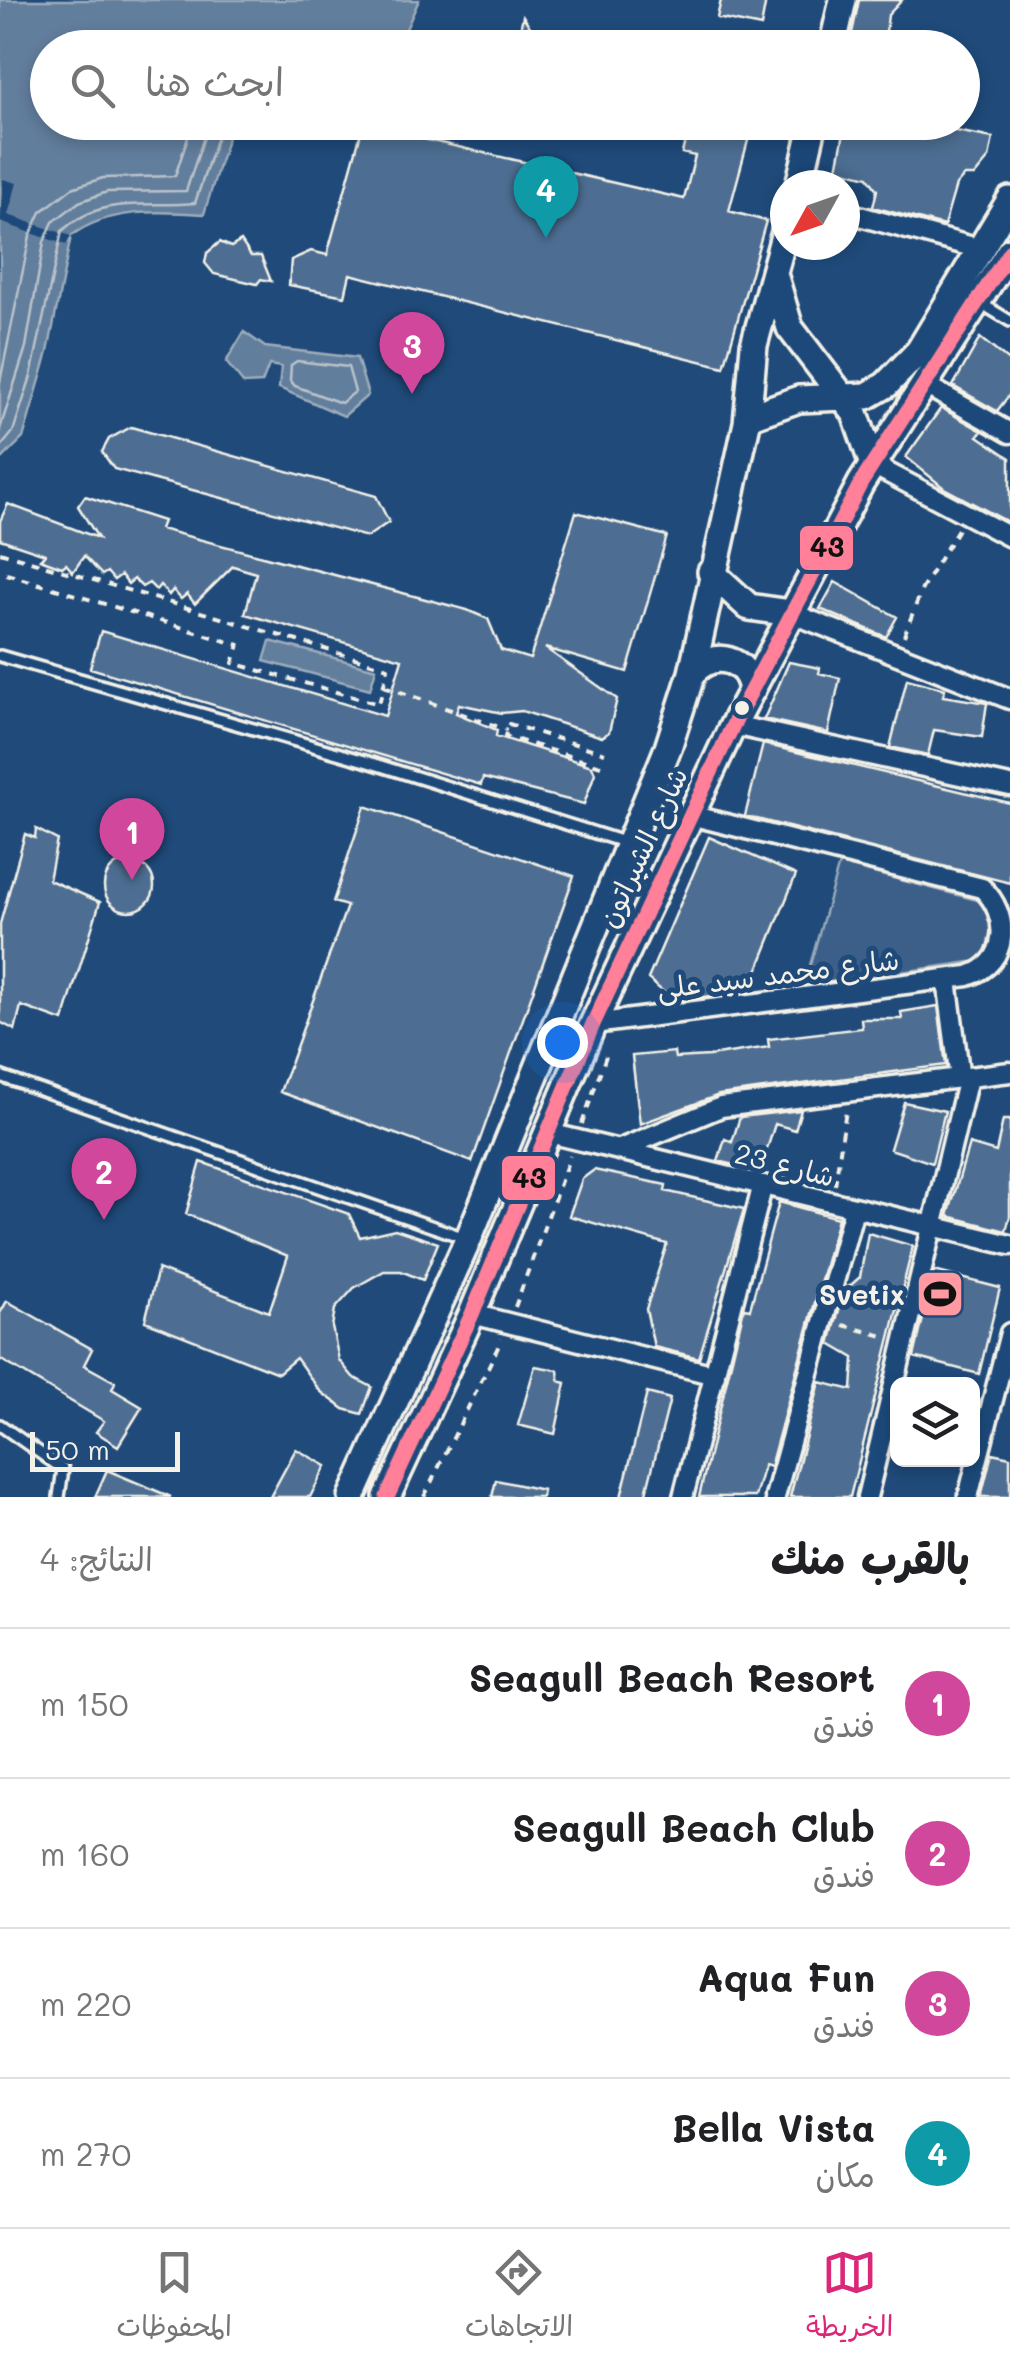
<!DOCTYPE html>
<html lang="ar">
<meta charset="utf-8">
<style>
body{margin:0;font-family:Mali,"Playpen Sans Arabic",sans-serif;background:#f6f6f6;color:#202124;direction:rtl}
.controls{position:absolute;right:30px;bottom:30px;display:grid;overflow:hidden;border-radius:15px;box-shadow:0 5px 15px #0003}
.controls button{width:90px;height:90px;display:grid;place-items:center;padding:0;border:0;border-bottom:2px solid #e0e0e0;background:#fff;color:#202124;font:50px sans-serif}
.compass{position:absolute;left:770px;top:170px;width:90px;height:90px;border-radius:50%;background:#fff;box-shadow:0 5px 15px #0003;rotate:230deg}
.scale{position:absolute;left:30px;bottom:25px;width:150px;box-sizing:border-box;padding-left:10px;border:5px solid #f4f1e8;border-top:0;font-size:28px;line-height:35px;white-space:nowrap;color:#f4f1e8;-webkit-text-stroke:8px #1f4a7a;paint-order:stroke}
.you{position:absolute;left:562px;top:1042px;width:35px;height:35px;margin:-25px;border:8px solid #fff;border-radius:50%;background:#1a73e8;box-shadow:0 0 0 15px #1a73e833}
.badge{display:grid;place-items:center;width:65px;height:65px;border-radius:50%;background:#db2777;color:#fff;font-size:32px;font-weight:700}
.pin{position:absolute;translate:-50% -82px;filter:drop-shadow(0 2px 5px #0008)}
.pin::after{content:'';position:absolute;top:52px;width:35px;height:30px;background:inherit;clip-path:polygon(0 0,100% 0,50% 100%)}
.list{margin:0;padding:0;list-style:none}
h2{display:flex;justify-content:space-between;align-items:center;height:130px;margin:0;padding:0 40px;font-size:42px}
h2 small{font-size:32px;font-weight:400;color:#757577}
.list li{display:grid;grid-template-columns:65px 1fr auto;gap:30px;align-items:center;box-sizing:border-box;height:150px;padding:0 40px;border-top:2px solid #e0e0e0}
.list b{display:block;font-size:38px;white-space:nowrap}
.list p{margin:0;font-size:32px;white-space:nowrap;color:#757577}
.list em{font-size:32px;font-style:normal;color:#757577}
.icon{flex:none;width:55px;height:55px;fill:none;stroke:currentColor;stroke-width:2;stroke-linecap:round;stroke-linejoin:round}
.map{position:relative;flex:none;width:1010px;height:1497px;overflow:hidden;direction:ltr}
.search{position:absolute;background:#fff;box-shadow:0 5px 15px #0003;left:30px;right:30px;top:30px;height:110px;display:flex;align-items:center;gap:25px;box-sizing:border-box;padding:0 35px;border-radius:55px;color:#757577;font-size:38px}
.sheet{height:730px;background:#fff}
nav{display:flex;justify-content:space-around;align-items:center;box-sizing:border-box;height:140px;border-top:2px solid #e0e0e0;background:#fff;font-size:28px;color:#757577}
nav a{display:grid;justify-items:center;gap:5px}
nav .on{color:#db2777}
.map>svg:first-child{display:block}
</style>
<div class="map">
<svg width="1010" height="1497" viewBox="0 0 1010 1497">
<rect width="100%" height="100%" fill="#1f4a7a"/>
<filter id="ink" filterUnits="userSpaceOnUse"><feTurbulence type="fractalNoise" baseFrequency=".01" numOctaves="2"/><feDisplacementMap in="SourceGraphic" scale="20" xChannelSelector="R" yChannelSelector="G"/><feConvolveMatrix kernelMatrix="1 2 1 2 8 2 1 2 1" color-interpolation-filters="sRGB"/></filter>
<g filter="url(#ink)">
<path fill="#3a5f88" stroke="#97a8b8" stroke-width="2.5" d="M 839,864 L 996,905 L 984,960 L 804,986 Z"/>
<path fill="#627e9d" stroke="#9cacbb" stroke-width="2.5" d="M 0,0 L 419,0 L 398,47 L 48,48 L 48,122 L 232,123 L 204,214 C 158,211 108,208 71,236 L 48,352 L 23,438 L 0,461 Z
M 244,332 L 265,347 L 357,358 L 368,395 L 344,416 L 279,388 L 281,367 L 269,365 L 262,383 L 244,384 L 226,362 Z
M 270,641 L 376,669 L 370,689 L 264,661 Z"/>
<path fill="#1f4a7a" d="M 3,179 L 17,183 L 8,215 L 71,236 L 66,245 L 0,222 Z"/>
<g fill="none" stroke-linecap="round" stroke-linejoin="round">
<path stroke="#bac3ca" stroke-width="2.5" d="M 297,361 L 348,367 L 355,392 L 341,403 L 295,386 L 290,381 L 291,365 Z
M 0,382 L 30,236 L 41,212 L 72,188 L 103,178 L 175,176 L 193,122
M 0,429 L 26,347 L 44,242 L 53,222 L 79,202 L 107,192 L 186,191 L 209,122
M 0,448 L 13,432 L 31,376 L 62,231 C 102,194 147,208 195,203 L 222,122"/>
</g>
<path fill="#4d6e92" stroke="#f4f1e8" stroke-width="2.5" d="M 721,0 L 766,0 L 761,27 L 717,18 Z
M 859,0 L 902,0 L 888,15 L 884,48 L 849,48 Z
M 523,16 L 534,33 L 538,48 L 516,48 Z
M 690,122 L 708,126 L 753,122 L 729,211 L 766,221 L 724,367 L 350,274 L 345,296 L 289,285 L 291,260 L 311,251 L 327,255 L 363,125 L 684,199 L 695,156 L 682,153 Z
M 846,122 L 908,122 L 993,138 L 989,158 L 974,176 L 964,176 L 956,185 L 944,226 L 873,207 L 877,190 L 868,177 L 837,169 Z
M 241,241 L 251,256 L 261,256 L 271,281 L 261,279 L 257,284 L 214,274 L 205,263 L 207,253 L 220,242 L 231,247 Z
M 980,338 L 1010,362 L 1010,394 L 997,411 L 953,386 Z
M 941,408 L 982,431 L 978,436 L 1010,458 L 1010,523 L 944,488 L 906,457 Z
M 131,427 L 376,496 L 389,522 L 367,537 L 114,469 L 102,452 L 109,439 Z
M 85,496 L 163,521 L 160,529 L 467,610 L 488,619 L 501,650 L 530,659 L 576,512 L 667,536 L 627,672 L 545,648 L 617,699 L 609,732 L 602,737 L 522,711 L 502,713 L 459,704 L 456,713 L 497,730 L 496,736 L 592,766 L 595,773 L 584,804 L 483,778 L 481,785 L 90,668 L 101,631 L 385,716 L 402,659 L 245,614 L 256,573 L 233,566 L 195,604 L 187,594 L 181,599 L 173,590 L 169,595 L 160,585 L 156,590 L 149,583 L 142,587 L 134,579 L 128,584 L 121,575 L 114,580 L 107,572 L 102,575 L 84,556 L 73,572 L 66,564 L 62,567 L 40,559 L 45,554 L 0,539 L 0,521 L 8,504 L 98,538 L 78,506 Z
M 835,582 L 897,617 L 886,637 L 820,609 Z
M 789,662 L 820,668 L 819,673 L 840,678 L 828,733 L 764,719 Z
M 907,679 L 945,689 L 943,696 L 987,703 L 982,737 L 934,730 L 928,755 L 890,747 Z
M 763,744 L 1010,803 L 1010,883 L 745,816 Z
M 365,806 L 574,876 L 472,1162 L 280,1092 L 347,906 L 333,902 Z
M 36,829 L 57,840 L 49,880 L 100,902 L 63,1021 L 21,1006 L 15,1030 L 0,1022 L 0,924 L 25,834 L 35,838 Z
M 709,837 L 796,875 L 749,991 L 674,1001 L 648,979 Z
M104 886a25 25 0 1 1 50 0a25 25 0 1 1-50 0Z
M 938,1006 L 946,1065 L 719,1095 L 640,1124 L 632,1056 L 674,1052 L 675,1058 L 709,1056 L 769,1047 L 768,1039 L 862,1028 L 861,1019 L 902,1019 L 901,1012 Z
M 904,1102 L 945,1111 L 932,1163 L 890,1149 Z
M 801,1110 L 795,1130 L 775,1124 L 760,1171 L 718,1161 L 725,1139 L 732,1142 L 740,1117 Z
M 1003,1120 L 1010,1120 L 1010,1216 L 1006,1231 L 948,1216 L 969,1144 L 996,1152 Z
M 201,1162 L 349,1214 L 360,1237 L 395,1229 L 438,1243 L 423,1280 L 401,1271 L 384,1271 L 354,1288 L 335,1309 L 332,1327 L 339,1360 L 353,1377 L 372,1387 L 362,1414 L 344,1409 L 320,1391 L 296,1358 L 278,1373 L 145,1321 L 158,1269 L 269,1312 L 288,1256 L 186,1214 Z
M 594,1170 L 666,1185 L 665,1191 L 744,1209 L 699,1358 L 654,1347 L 646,1309 L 667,1244 L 569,1216 L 582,1179 Z
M 779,1202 L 838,1218 L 770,1467 L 764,1465 L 755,1497 L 699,1497 L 744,1308 L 750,1309 Z
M 868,1233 L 913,1246 L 850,1497 L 790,1497 L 820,1382 L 852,1390 L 854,1358 L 830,1344 L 844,1291 L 860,1277 Z
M 934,1271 L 1000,1288 L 979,1374 L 914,1357 Z
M 7,1301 L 92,1349 L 84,1365 L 115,1382 L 112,1389 L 142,1407 L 118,1446 L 96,1432 L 104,1421 L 0,1359 L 0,1313 Z
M 535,1366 L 558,1370 L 559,1381 L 566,1383 L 555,1434 L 518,1425 Z
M 647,1393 L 670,1399 L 645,1497 L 621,1497 Z
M 296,1449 L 326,1466 L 310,1497 L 270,1497 Z
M 992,1453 L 1010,1457 L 1010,1497 L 981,1497 Z
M 107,1470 L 171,1497 L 95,1497 Z
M 496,1480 L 543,1490 L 542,1497 L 492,1497 Z"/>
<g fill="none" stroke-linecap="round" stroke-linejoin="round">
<g stroke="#f4f1e8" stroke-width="16">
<path id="lane" d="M 979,302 L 1010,321
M 0,656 L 365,761 L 627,843
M 0,1076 L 465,1238
M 0,1425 L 63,1469 L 59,1497"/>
</g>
<g stroke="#f4f1e8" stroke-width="25">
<path id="street" d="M 845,212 L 980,249
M 927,386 L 1010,433
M 873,465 L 1010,537
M 791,613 L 1010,699
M 733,725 L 1010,786
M 947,980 L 960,1079
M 593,1024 L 968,976 C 1010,963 1010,914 982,888 L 690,815
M 549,1133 L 1010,1245
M 620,1149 L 721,1107 L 1010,1072
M 472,1314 L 715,1375
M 683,1497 L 762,1188
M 775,1497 L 854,1209
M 867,1497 L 968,1078
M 968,1497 L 1010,1333"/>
</g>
<g stroke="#f4f1e8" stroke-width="32">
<path id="secondary" d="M 832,48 L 843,0
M 799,185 L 814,122
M 774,274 L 790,328 L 855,413 L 873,465
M 748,417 L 799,399 L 867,396 L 886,385 L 919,351 L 1010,200
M 711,572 L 749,607 L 791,613
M 692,673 C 714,649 747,658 752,690
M 352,1497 L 468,1240 L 668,748 L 692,673 L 747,423 L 754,345 L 785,232
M 387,1497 L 472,1314 L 593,1024 L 733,725 L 861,483 L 1010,251"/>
</g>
<path stroke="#f4f1e8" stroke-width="4" stroke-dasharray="8 8" stroke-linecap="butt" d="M 0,552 L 388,668 L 379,704 L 233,663 L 239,645 L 0,572
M 904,636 L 922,589 L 958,529
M 384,686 L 507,730
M 601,766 L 505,736 L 509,724 L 605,753
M 582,1124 L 607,1053
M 835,1185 L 846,1110
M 515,1307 L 570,1156
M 843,1325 L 887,1337
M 424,1497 L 502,1339"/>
<use href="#lane" stroke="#1f4a7a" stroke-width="9"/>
<use href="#street" stroke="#1f4a7a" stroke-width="18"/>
<use href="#secondary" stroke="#1f4a7a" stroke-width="25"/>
<g stroke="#1f4a7a" stroke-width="22">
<path id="bus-1" d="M 387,1497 L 472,1314 L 593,1024 L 733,725 L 861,483 L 1010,251"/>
</g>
<use href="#bus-1" stroke="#ff8098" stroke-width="15"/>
</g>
</g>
<defs>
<g id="stadium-square" transform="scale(2.5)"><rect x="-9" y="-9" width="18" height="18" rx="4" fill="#ff9aa2" stroke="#1f4a7a"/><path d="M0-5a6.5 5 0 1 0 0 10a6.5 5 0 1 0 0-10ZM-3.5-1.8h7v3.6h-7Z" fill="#111"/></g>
</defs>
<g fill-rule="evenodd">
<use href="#stadium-square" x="940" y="1294"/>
</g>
<circle fill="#f4f1e8" stroke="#1f4a7a" stroke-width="4" cx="742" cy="708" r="9"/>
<g text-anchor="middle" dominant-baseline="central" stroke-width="10" stroke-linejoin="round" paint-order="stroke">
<g font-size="28" fill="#f4f1e8" stroke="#1f4a7a">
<text transform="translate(642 847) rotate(-65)">شارع الشيراتون</text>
<text transform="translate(778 973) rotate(-7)">شارع محمد سيد على</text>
<text transform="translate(785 1164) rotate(14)">شارع 23</text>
</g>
<g font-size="28" font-weight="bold" fill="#f4f1e8" stroke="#1f4a7a" text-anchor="end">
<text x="905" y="1294">Svetix</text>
</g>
</g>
<g stroke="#1f4a7a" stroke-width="4">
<rect x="798" y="524" width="57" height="48" rx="10" fill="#ff8098"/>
<rect x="500" y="1154" width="57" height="48" rx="10" fill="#ff8098"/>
</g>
<g font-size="28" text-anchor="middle" font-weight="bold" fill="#111">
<text x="827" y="557">43</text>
<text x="529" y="1188">43</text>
</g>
</svg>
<div class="controls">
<button><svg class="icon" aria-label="layers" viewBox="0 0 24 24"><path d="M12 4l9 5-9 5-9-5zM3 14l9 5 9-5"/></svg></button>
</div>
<svg class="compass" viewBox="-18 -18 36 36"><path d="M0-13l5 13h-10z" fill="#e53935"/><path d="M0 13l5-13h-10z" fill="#757577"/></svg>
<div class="scale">50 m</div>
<div class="you"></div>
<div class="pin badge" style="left:132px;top:880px;background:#d1479c">1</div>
<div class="pin badge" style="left:104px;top:1220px;background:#d1479c">2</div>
<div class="pin badge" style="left:412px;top:394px;background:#d1479c">3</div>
<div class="pin badge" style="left:546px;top:238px;background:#0f9aa8">4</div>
<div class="search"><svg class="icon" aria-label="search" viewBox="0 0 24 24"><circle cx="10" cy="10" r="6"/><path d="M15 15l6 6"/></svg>ابحث هنا</div>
</div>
<section class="sheet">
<h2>بالقرب منك<small>النتائج: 4</small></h2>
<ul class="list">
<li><span class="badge" style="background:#d1479c">1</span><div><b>Seagull Beach Resort</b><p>فندق</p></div><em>150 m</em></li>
<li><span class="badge" style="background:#d1479c">2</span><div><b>Seagull Beach Club</b><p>فندق</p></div><em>160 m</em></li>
<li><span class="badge" style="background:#d1479c">3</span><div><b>Aqua Fun</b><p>فندق</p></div><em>220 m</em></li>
<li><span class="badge" style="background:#0f9aa8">4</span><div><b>Bella Vista</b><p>مكان</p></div><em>270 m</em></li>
</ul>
</section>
<nav>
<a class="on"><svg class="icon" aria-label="map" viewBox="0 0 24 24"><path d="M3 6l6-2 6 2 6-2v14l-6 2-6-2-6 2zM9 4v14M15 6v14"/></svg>الخريطة</a>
<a><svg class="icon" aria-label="directions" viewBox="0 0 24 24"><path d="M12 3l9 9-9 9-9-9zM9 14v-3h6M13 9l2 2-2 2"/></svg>الاتجاهات</a>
<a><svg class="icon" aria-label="saved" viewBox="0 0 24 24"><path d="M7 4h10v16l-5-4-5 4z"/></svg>المحفوظات</a>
</nav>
